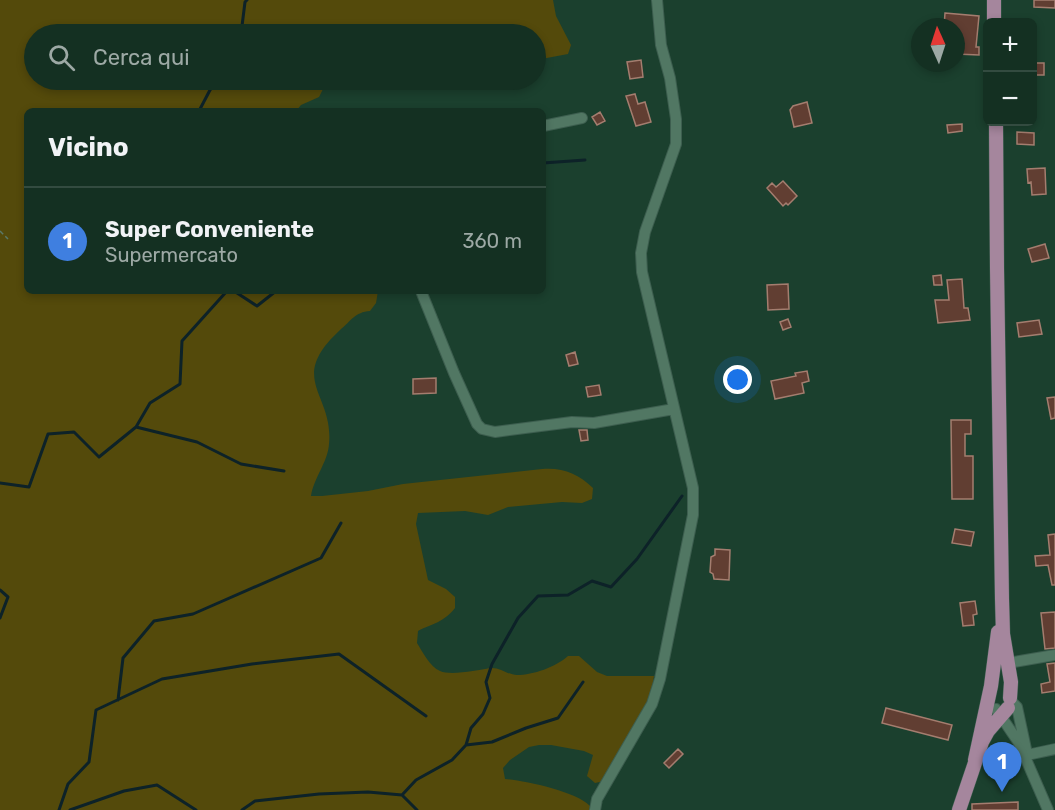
<!DOCTYPE html>
<html lang="it">
<meta charset="utf-8">
<style>
body{margin:0;font-family:Rubik,sans-serif;background:#213c2f;color:#f1f3f6}
.controls{position:absolute;right:18px;top:18px;display:grid;overflow:hidden;border-radius:9px;box-shadow:0 3px 9px #0003}
.controls button{width:54px;height:54px;display:grid;place-items:center;padding:0;border:0;border-bottom:2px solid #334b40;background:#143022;color:#f1f3f6;font:30px sans-serif}
.compass{position:absolute;left:911px;top:18px;width:54px;height:54px;border-radius:50%;background:#143022;box-shadow:0 3px 9px #0003;rotate:357deg}
.you{position:absolute;left:738px;top:380px;width:21px;height:21px;margin:-15px;border:4px solid #fff;border-radius:50%;background:#1a73e8;box-shadow:0 0 0 9px #1a73e833}
.badge{display:grid;place-items:center;width:39px;height:39px;border-radius:50%;background:#8abfa5;color:#fff;font-size:20px;font-weight:700}
.pin{position:absolute;translate:-50% -50px;filter:drop-shadow(0 2px 3px #0008)}
.pin::after{content:'';position:absolute;top:32px;width:21px;height:18px;background:inherit;clip-path:polygon(0 0,100% 0,50% 100%)}
.list{margin:0;padding:0;list-style:none}
h2{display:flex;justify-content:space-between;align-items:center;height:78px;margin:0;padding:0 24px;font-size:26px}
h2 small{font-size:20px;font-weight:400;color:#9da9a5}
.list li{display:grid;grid-template-columns:39px 1fr auto;gap:18px;align-items:center;box-sizing:border-box;height:108px;padding:0 24px;border-top:2px solid #334b40}
.list b{display:block;font-size:22px;white-space:nowrap}
.list p{margin:0;font-size:20px;white-space:nowrap;color:#9da9a5}
.list em{font-size:20px;font-style:normal;color:#9da9a5}
.icon{flex:none;width:33px;height:33px;fill:none;stroke:currentColor;stroke-width:2;stroke-linecap:round;stroke-linejoin:round}
.map{position:relative;flex:none;width:1055px;height:810px;overflow:hidden}
.search{position:absolute;background:#143022;box-shadow:0 3px 9px #0003;left:24px;top:24px;width:522px;height:66px;display:flex;align-items:center;gap:15px;box-sizing:border-box;padding:0 21px;border-radius:33px;color:#9da9a5;font-size:22px}
.panel{position:absolute;background:#143022;box-shadow:0 3px 9px #0003;left:24px;top:108px;width:522px;height:186px;border-radius:9px}
.map>svg:first-child{display:block}
</style>
<div class="map">
<svg width="1055" height="810" viewBox="0 0 1055 810">
<rect width="100%" height="100%" fill="#1b402e"/>
<path fill="#544a0b" d="M 0,0 L 553,0 L 556,16 L 571,45 L 568,54 L 536,60 L 536,34 L 34,34 L 34,80 L 318,80 L 324,87 L 319,97 L 301,105 L 296,111 L 27,111 L 27,291 L 378,291 L 376,303 L 370,311 C 355,312 351,321 340,330 C 286,380 334,393 329,444 C 328,462 314,477 311,496 L 322,496 L 368,491 L 403,484 L 542,469 C 562,467 579,474 593,488 L 592,499 L 582,503 L 562,502 L 508,507 L 488,515 L 465,511 L 418,513 L 416,524 L 428,580 L 446,589 L 455,597 L 455,608 C 443,623 433,623 418,631 L 417,643 C 422,651 430,667 440,671 C 451,676 478,670 490,668 C 500,667 508,675 517,675 C 533,675 556,667 568,656 L 579,656 L 597,672 L 607,676 L 654,676 L 650,700 L 604,781 L 595,783 L 587,776 L 593,755 L 584,751 L 551,745 L 539,745 L 529,747 L 510,760 L 503,768 L 505,779 C 526,781 575,791 590,806 L 589,810 L 0,810 Z"/>
<g fill="none" stroke-linecap="round" stroke-linejoin="round">
<path stroke="#0d2228" stroke-width="3" d="M 241,34 L 245,2 L 247,0
M 199,111 L 210,90 L 221,80
M 543,163 L 585,160
M 234,291 L 257,306 L 276,291
M 136,427 L 197,442 L 241,464 L 284,471
M 0,483 L 29,487 L 48,434 L 74,432 L 99,457 L 136,427 L 150,403 L 180,384 L 182,341 L 227,291
M 0,590 L 8,597 L 0,618
M 118,700 L 123,658 L 154,621 L 193,614 L 321,558 L 341,523
M 466,745 L 492,742 L 526,728 L 558,718 L 583,682
M 402,795 L 416,780 L 452,760 L 466,745 L 471,728 L 483,714 L 490,698 L 486,682 L 492,664 L 518,618 L 538,596 L 568,595 L 592,581 L 611,587 L 637,559 L 682,496
M 59,810 L 68,784 L 89,762 L 96,710 L 162,679 L 252,664 L 339,654 L 426,716
M 70,810 L 124,791 L 157,785 L 196,810
M 242,810 L 255,801 L 319,794 L 368,792 L 402,795 L 417,810"/>
</g>
<path fill="#613e32" stroke="#a47d6f" stroke-width="1.5" d="M 1034,0 L 1055,0 L 1055,8 L 1034,7 Z
M 945,13 L 979,16 L 976,47 L 979,47 L 979,55 L 956,54 L 956,27 L 944,27 Z
M 641,60 L 643,77 L 630,79 L 627,62 Z
M 1032,63 L 1044,63 L 1044,75 L 1032,75 Z
M 635,94 L 638,104 L 645,102 L 651,122 L 636,126 L 626,96 Z
M 807,102 L 812,123 L 794,127 L 790,110 L 793,106 Z
M 600,112 L 605,121 L 597,125 L 592,117 Z
M 962,124 L 962,131 L 948,133 L 947,125 Z
M 1017,132 L 1034,133 L 1034,145 L 1017,144 Z
M 1045,168 L 1046,194 L 1032,195 L 1031,182 L 1028,183 L 1027,169 Z
M 783,181 L 797,196 L 788,205 L 786,203 L 783,206 L 767,188 L 772,183 L 776,187 Z
M 1045,244 L 1049,258 L 1032,262 L 1028,249 Z
M 941,275 L 942,285 L 934,285 L 933,276 Z
M 962,279 L 964,308 L 968,308 L 970,320 L 938,323 L 935,300 L 949,300 L 947,280 Z
M 788,284 L 789,309 L 768,310 L 767,285 Z
M 788,319 L 791,327 L 783,330 L 780,322 Z
M 1039,320 L 1042,334 L 1019,337 L 1017,323 Z
M 575,352 L 578,364 L 569,366 L 566,355 Z
M 807,371 L 809,381 L 802,383 L 804,393 L 775,399 L 771,381 L 796,376 L 795,373 Z
M 436,378 L 436,393 L 413,394 L 413,379 Z
M 599,385 L 601,395 L 588,397 L 586,387 Z
M 1055,397 L 1055,418 L 1051,419 L 1047,398 Z
M 951,420 L 971,420 L 971,434 L 965,434 L 965,456 L 973,456 L 973,499 L 952,499 Z
M 579,430 L 587,430 L 588,440 L 581,441 Z
M 955,529 L 974,532 L 971,546 L 952,543 Z
M 1055,534 L 1055,585 L 1052,585 L 1048,565 L 1036,566 L 1035,556 L 1050,555 L 1048,535 Z
M 715,549 L 730,550 L 729,580 L 714,579 L 713,574 L 710,572 L 711,557 L 715,555 Z
M 975,601 L 977,614 L 973,615 L 974,625 L 963,626 L 960,603 Z
M 1055,612 L 1055,648 L 1045,649 L 1041,613 Z
M 1055,663 L 1055,691 L 1042,693 L 1041,684 L 1050,682 L 1047,664 Z
M 886,708 L 952,725 L 948,740 L 882,723 Z
M 678,749 L 683,754 L 669,768 L 664,763 Z
M 1018,802 L 1018,810 L 972,810 L 972,804 Z"/>
<g fill="none" stroke-linecap="round" stroke-linejoin="round">
<g stroke="#3d5e4f" stroke-width="12">
<path id="minor" d="M 543,126 L 582,118
M 421,291 L 454,373 L 477,424 L 482,429 L 495,432 L 572,422 L 594,423 L 674,409
M 1008,663 L 1055,655
M 1011,701 L 1017,707 L 1026,749
M 996,709 L 1019,743 L 1048,810
M 1027,755 L 1055,749
M 595,810 L 597,799 L 652,704 L 660,679 L 693,515 L 693,488 L 642,272 L 641,253 L 645,232 L 676,144 L 676,119 L 670,78 L 661,45 L 657,0"/>
</g>
<g stroke="#3d5e4f" stroke-width="15">
<path id="major" d="M 994,0 L 994,22
M 996,122 L 997,268 L 1002,599 L 1003,634 L 1011,682 L 1010,698
M 975,760 L 991,686 L 998,632
M 959,810 L 982,742 L 988,731 L 1008,708"/>
</g>
<path stroke="#5a7969" stroke-width="1.5" stroke-dasharray="4.5 3" stroke-linecap="butt" d="M 0,231 L 8,239"/>
<use href="#minor" stroke="#517763" stroke-width="10"/>
<use href="#major" stroke="#a5869d" stroke-width="14"/>
</g>
</svg>
<div class="controls">
<button>+</button>
<button>−</button>
</div>
<svg class="compass" viewBox="-18 -18 36 36"><path d="M0-13l5 13h-10z" fill="#e53935"/><path d="M0 13l5-13h-10z" fill="#9da9a5"/></svg>
<div class="you"></div>
<div class="pin badge" style="left:1002px;top:792px;background:#3f7fe0">1</div>
<div class="search"><svg class="icon" aria-label="search" viewBox="0 0 24 24"><circle cx="10" cy="10" r="6"/><path d="M15 15l6 6"/></svg>Cerca qui</div>
<section class="panel">
<h2>Vicino<small></small></h2>
<ul class="list">
<li><span class="badge" style="background:#3f7fe0">1</span><div><b>Super Conveniente</b><p>Supermercato</p></div><em>360 m</em></li>
</ul>
</section>
</div>
